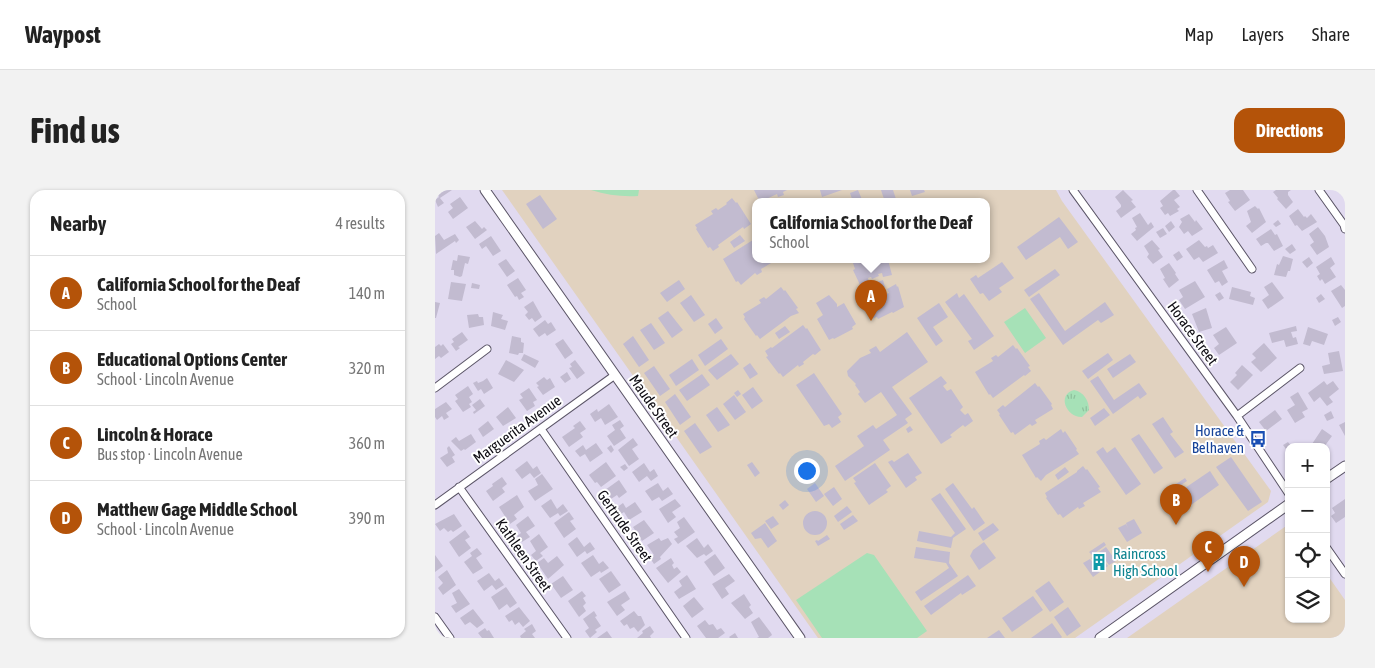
<!DOCTYPE html>
<meta charset="utf-8">
<style>
body{margin:0;font-family:"Asap Condensed",sans-serif;background:#f2f2f2;color:#222}
.controls{position:absolute;right:15px;bottom:15px;display:grid;overflow:hidden;border-radius:10px;box-shadow:0 1px 4px #0004}
.controls button{width:45px;height:45px;display:grid;place-items:center;padding:0;border:0;border-bottom:1px solid #e0e0e0;background:#fff;color:#222;font:25px sans-serif}
.you{position:absolute;left:371px;top:280px;width:18px;height:18px;margin:-12px;border:4px solid #fff;border-radius:50%;background:#1a73e8;box-shadow:0 0 0 8px #1a73e833}
.badge{display:grid;place-items:center;width:32px;height:32px;border-radius:50%;background:#b45309;color:#fff;font-size:16px;font-weight:700}
.pin{position:absolute;translate:-50% -41px;filter:drop-shadow(0 1px 2px #0008)}
.pin::after{content:'';position:absolute;top:26px;width:18px;height:15px;background:inherit;clip-path:polygon(0 0,100% 0,50% 100%)}
.popup{position:absolute;left:317px;top:8px;width:238px;height:65px;box-sizing:border-box;display:grid;place-content:center;border-radius:10px;background:#fff;filter:drop-shadow(0 1px 4px #0005);font-size:16px;white-space:nowrap;color:#767676}
.popup b{font-size:19px;color:#222}
.popup::after{content:'';position:absolute;left:50%;top:100%;margin-left:-10px;border:10px solid transparent;border-top-color:#fff}
.list{margin:0;padding:0;list-style:none}
h2{display:flex;justify-content:space-between;align-items:center;height:65px;margin:0;padding:0 20px;font-size:21px}
h2 small{font-size:16px;font-weight:400;color:#767676}
.list li{display:grid;grid-template-columns:32px 1fr auto;gap:15px;align-items:center;box-sizing:border-box;height:75px;padding:0 20px;border-top:1px solid #e0e0e0}
.list b{display:block;font-size:19px;white-space:nowrap}
.list p{margin:0;font-size:16px;white-space:nowrap;color:#767676}
.list em{font-size:16px;font-style:normal;color:#767676}
.icon{flex:none;width:28px;height:28px;fill:none;stroke:currentColor;stroke-width:2;stroke-linecap:round;stroke-linejoin:round}
.map{position:relative;flex:none;width:910px;height:448px;overflow:hidden;border-radius:15px}
header{display:flex;align-items:center;gap:30px;box-sizing:border-box;height:70px;padding:0 25px;background:#fff;border-bottom:1px solid #e0e0e0}
header strong{font-size:24px}
nav{display:flex;gap:28px;margin-inline-start:auto;font-size:18px}
.intro{display:flex;align-items:center;justify-content:space-between;box-sizing:border-box;height:120px;padding:0 30px}
h1{margin:0;font-size:35px}
.button{padding:12px 22px;border-radius:15px;background:#b45309;color:#fff;font-size:18px;font-weight:700}
main{display:flex;gap:30px;padding:0 30px}
aside{flex:1;background:#fff;border-radius:15px;box-shadow:0 1px 4px #0004}
.map>svg:first-child{display:block}
</style>
<header>
<strong>Waypost</strong>
<nav><a>Map</a><a>Layers</a><a>Share</a></nav>
</header>
<div class="intro"><h1>Find us</h1><a class="button">Directions</a></div>
<main>
<aside>
<h2>Nearby<small>4 results</small></h2>
<ul class="list">
<li><span class="badge">A</span><div><b>California School for the Deaf</b><p>School</p></div><em>140 m</em></li>
<li><span class="badge">B</span><div><b>Educational Options Center</b><p>School · Lincoln Avenue</p></div><em>320 m</em></li>
<li><span class="badge">C</span><div><b>Lincoln &amp; Horace</b><p>Bus stop · Lincoln Avenue</p></div><em>360 m</em></li>
<li><span class="badge">D</span><div><b>Matthew Gage Middle School</b><p>School · Lincoln Avenue</p></div><em>390 m</em></li>
</ul>
</aside>
<div class="map">
<svg width="910" height="448" viewBox="0 0 910 448">
<defs>
<pattern id="grass-tufts" width="24" height="20" patternUnits="userSpaceOnUse" patternTransform="scale(1.25)"><rect width="24" height="20" fill="#a6e1b7"/><path d="M3 7l-1-3M5 7V3M7 7l1-3M15 17l-1-3M17 17v-4M19 17l1-3" fill="none" stroke="#8ec09c"/></pattern>
</defs>
<rect width="100%" height="100%" fill="#e1daf0"/>
<path fill="#e1d2bf" fill-rule="evenodd" d="M 67,0 L 621,0 L 627,11 L 836,301 L 833,312 L 640,448 L 383,448 ZM 321,12 L 551,12 L 551,70 L 321,70 Z
M 854,334 L 854,429 L 891,429 L 891,383 L 910,410 L 910,448 L 692,448 Z"/>
<path fill="url(#grass-tufts)" d="M 639,200 C 649,202 654,211 654,220 L 647,227 C 632,228 621,205 639,200 Z"/>
<path fill="#a6e1b7" d="M 156,0 L 204,0 L 203,6 C 187,7 172,5 156,0 Z
M 590,118 L 611,148 L 590,163 L 569,132 Z
M 432,363 L 439,365 L 492,441 L 482,448 L 387,448 L 361,410 Z"/>
<path fill="#c2bbd0" d="M 0,0 L 17,0 L 5,8 L 9,13 L 3,17 L 0,10 L 4,7 Z
M 319,0 L 352,0 L 348,2 L 349,5 L 343,7 L 342,4 L 325,12 Z
M 385,0 L 407,0 L 387,7 Z
M 423,0 L 428,12 L 418,12 L 415,3 Z
M 446,0 L 458,0 L 462,12 L 450,12 Z
M 475,0 L 489,0 L 490,2 L 477,6 Z
M 688,0 L 698,10 L 696,11 L 701,17 L 686,28 L 681,21 L 686,17 L 686,15 L 680,7 Z
M 738,0 L 740,0 L 745,6 L 739,10 L 745,17 L 742,19 L 744,21 L 735,26 L 733,23 L 730,25 L 725,18 L 728,16 L 725,11 Z
M 795,0 L 808,0 L 815,10 L 800,21 L 793,12 L 795,11 L 790,3 Z
M 841,0 L 856,0 L 853,2 L 853,5 L 858,12 L 851,19 L 842,9 L 843,8 L 838,2 Z
M 105,5 L 122,29 L 108,39 L 91,14 Z
M 25,7 L 33,18 L 18,29 L 13,22 L 18,18 L 15,14 Z
M 297,8 L 301,13 L 302,12 L 316,34 L 309,39 L 308,37 L 283,55 L 284,57 L 278,61 L 275,57 L 273,58 L 261,39 L 262,38 L 260,35 L 278,24 L 276,21 L 281,18 L 283,20 L 292,14 L 291,13 Z
M 820,16 L 823,19 L 824,18 L 831,32 L 817,43 L 811,36 L 816,32 L 812,21 Z
M 863,19 L 869,27 L 870,26 L 872,28 L 876,24 L 882,32 L 867,41 L 862,35 L 860,36 L 854,26 Z
M 705,23 L 713,35 L 716,32 L 719,37 L 702,51 L 696,44 L 701,40 L 700,38 L 702,37 L 697,28 Z
M 754,24 L 760,32 L 761,30 L 768,39 L 757,46 L 753,41 L 749,44 L 744,37 L 747,32 L 745,29 Z
M 624,27 L 643,52 L 633,59 L 625,47 L 591,70 L 582,57 Z
M 843,30 L 846,34 L 841,37 L 838,34 Z
M 40,31 L 47,39 L 49,37 L 52,40 L 40,49 L 31,37 Z
M 736,31 L 740,37 L 734,42 L 730,36 Z
M 883,37 L 890,46 L 894,57 L 882,65 L 875,55 L 879,52 L 874,44 Z
M 728,38 L 732,44 L 725,48 L 721,42 Z
M 836,39 L 840,45 L 842,44 L 848,56 L 839,61 L 833,53 L 831,53 L 826,56 L 821,49 Z
M 4,43 L 9,50 L 20,44 L 24,50 L 21,53 L 20,51 L 1,64 L 0,46 Z
M 305,45 L 310,51 L 299,58 L 295,52 Z
M 56,46 L 66,61 L 58,66 L 51,56 L 47,59 L 44,54 Z
M 321,48 L 321,70 L 341,70 L 326,79 L 327,82 L 322,85 L 320,83 L 306,95 L 303,91 L 301,92 L 288,69 Z
M 717,50 L 725,59 L 723,60 L 728,67 L 718,74 L 712,67 L 714,64 L 709,56 Z
M 764,50 L 770,57 L 772,56 L 773,58 L 778,55 L 783,63 L 768,72 L 764,67 L 759,70 L 751,59 Z
M 857,54 L 861,60 L 855,64 L 850,59 Z
M 744,61 L 748,67 L 742,71 L 738,65 Z
M 23,65 L 35,67 L 33,74 L 30,73 L 27,86 L 25,87 L 19,85 L 19,80 L 16,80 L 18,70 L 22,71 Z
M 848,66 L 858,69 L 855,81 L 853,81 L 851,87 L 839,85 L 842,74 L 844,75 Z
M 874,67 L 878,73 L 872,78 L 867,72 Z
M 896,67 L 900,74 L 895,78 L 901,87 L 890,94 L 887,89 L 885,91 L 882,86 L 885,84 L 881,77 Z
M 71,69 L 80,81 L 72,87 L 63,74 Z
M 422,70 L 453,70 L 457,85 L 448,87 L 447,83 L 443,84 L 444,86 L 437,89 L 436,87 L 433,88 L 434,92 L 426,97 L 418,80 L 420,79 L 418,73 L 422,72 Z
M 789,70 L 793,78 L 787,81 L 793,92 L 787,96 L 784,91 L 780,93 L 772,80 Z
M 567,72 L 579,88 L 564,98 L 567,102 L 554,111 L 548,103 L 545,104 L 535,89 L 541,85 L 543,88 Z
M 734,73 L 741,83 L 740,84 L 744,90 L 734,98 L 728,89 L 730,88 L 725,79 Z
M 620,79 L 625,85 L 594,107 L 589,100 Z
M 83,88 L 91,100 L 86,103 L 89,107 L 84,110 L 82,106 L 80,107 L 72,95 Z
M 244,90 L 250,99 L 232,112 L 225,103 Z
M 448,90 L 450,97 L 439,101 L 436,94 Z
M 760,91 L 770,107 L 750,119 L 744,110 L 748,107 L 744,100 Z
M 16,92 L 31,94 L 27,111 L 13,109 Z
M 837,92 L 849,108 L 833,119 L 827,110 L 834,105 L 829,97 Z
M 37,93 L 45,95 L 44,99 L 36,98 Z
M 461,94 L 462,97 L 463,96 L 469,117 L 458,123 L 457,122 L 443,129 L 442,127 L 438,128 L 434,123 L 429,106 L 439,104 L 440,108 L 454,103 L 452,99 Z
M 906,95 L 910,100 L 910,116 L 907,118 L 896,101 Z
M 346,97 L 349,101 L 350,100 L 363,118 L 361,119 L 364,123 L 356,126 L 325,149 L 322,145 L 321,146 L 309,129 L 310,127 L 308,124 L 326,113 L 324,110 L 329,107 L 331,109 Z
M 797,97 L 816,102 L 815,106 L 820,108 L 818,115 L 794,109 Z
M 785,102 L 789,108 L 784,111 L 780,105 Z
M 522,103 L 524,108 L 529,104 L 559,146 L 539,160 L 533,151 L 537,149 L 510,112 Z
M 604,103 L 630,141 L 670,112 L 679,125 L 666,133 L 663,130 L 628,155 L 595,109 Z
M 886,104 L 890,109 L 884,113 L 881,108 Z
M 256,105 L 270,125 L 259,132 L 245,113 Z
M 394,105 L 402,114 L 402,117 L 409,113 L 421,134 L 417,137 L 418,139 L 399,149 L 398,148 L 394,150 L 382,129 L 388,125 L 381,113 Z
M 98,111 L 107,127 L 100,132 L 97,128 L 94,130 L 90,125 L 93,122 L 89,117 Z
M 0,112 L 5,113 L 1,128 L 0,128 Z
M 504,113 L 513,127 L 498,137 L 508,151 L 501,156 L 482,128 Z
M 771,118 L 777,138 L 764,142 L 757,124 Z
M 233,121 L 248,140 L 237,148 L 223,128 Z
M 58,122 L 68,125 L 66,129 L 73,131 L 70,140 L 56,136 Z
M 43,124 L 44,127 L 48,127 L 49,135 L 34,138 L 32,125 Z
M 903,127 L 906,132 L 900,136 L 897,130 Z
M 281,128 L 288,138 L 280,144 L 273,134 Z
M 110,130 L 113,134 L 116,132 L 121,140 L 112,146 L 110,143 L 104,147 L 98,139 Z
M 216,133 L 230,153 L 219,160 L 205,140 Z
M 368,135 L 371,139 L 372,138 L 386,160 L 380,165 L 378,164 L 368,172 L 369,174 L 364,177 L 363,175 L 348,187 L 345,183 L 344,184 L 331,167 L 333,166 L 330,161 L 336,157 L 337,158 Z
M 350,136 L 355,142 L 344,149 L 340,143 Z
M 861,136 L 862,141 L 856,142 L 858,148 L 861,147 L 863,154 L 851,157 L 849,150 L 837,153 L 834,143 Z
M 791,137 L 802,153 L 784,165 L 779,158 L 784,154 L 778,145 Z
M 873,137 L 893,144 L 889,155 L 877,151 L 875,156 L 868,154 Z
M 27,142 L 33,150 L 23,157 L 25,158 L 21,161 L 16,154 L 19,152 L 17,149 Z
M 472,142 L 493,172 L 457,197 L 477,224 L 470,229 L 473,233 L 448,250 L 455,260 L 410,291 L 400,276 L 429,256 L 422,246 L 438,235 L 441,239 L 462,225 L 446,202 L 430,213 L 423,204 L 425,202 L 420,195 L 421,194 L 413,186 L 412,181 L 425,168 L 436,163 L 434,160 L 441,156 L 445,162 Z
M 77,146 L 86,148 L 86,152 L 89,153 L 88,163 L 84,163 L 83,165 L 74,163 Z
M 198,146 L 214,170 L 204,177 L 188,154 Z
M 128,149 L 138,163 L 130,169 L 120,154 Z
M 286,149 L 293,159 L 270,176 L 263,165 Z
M 829,153 L 842,168 L 826,182 L 816,172 L 821,168 L 817,164 Z
M 4,154 L 6,156 L 8,154 L 14,162 L 6,168 L 4,166 L 0,169 L 0,157 Z
M 578,155 L 581,159 L 582,158 L 595,176 L 593,177 L 596,181 L 590,186 L 589,185 L 558,208 L 555,204 L 554,205 L 540,182 L 558,171 L 556,168 L 561,165 L 563,167 Z
M 904,161 L 908,181 L 889,184 L 887,176 L 895,174 L 893,163 Z
M 673,163 L 678,170 L 653,189 L 647,181 Z
M 89,164 L 104,171 L 100,178 L 86,170 Z
M 296,164 L 304,174 L 282,190 L 273,180 Z
M 695,164 L 701,172 L 678,188 L 672,179 Z
M 257,169 L 264,180 L 241,196 L 234,185 Z
M 71,170 L 89,180 L 79,192 L 63,184 Z
M 140,170 L 150,183 L 142,189 L 134,178 L 137,177 L 135,174 Z
M 315,173 L 323,184 L 315,189 L 308,178 Z
M 807,175 L 818,185 L 803,200 L 795,192 L 802,185 L 800,183 Z
M 219,176 L 235,199 L 225,206 L 209,183 Z
M 132,182 L 136,189 L 130,193 L 125,187 Z
M 379,183 L 407,224 L 403,227 L 406,232 L 397,238 L 394,234 L 389,236 L 361,195 Z
M 267,184 L 275,195 L 252,211 L 244,200 Z
M 506,186 L 512,193 L 508,196 L 512,201 L 516,199 L 528,217 L 525,220 L 530,225 L 533,223 L 538,231 L 530,237 L 528,235 L 515,245 L 517,247 L 506,254 L 474,208 Z
M 663,186 L 679,210 L 704,193 L 712,204 L 705,209 L 703,206 L 678,224 L 655,191 Z
M 109,187 L 112,190 L 115,188 L 120,197 L 108,205 L 102,197 L 104,196 L 101,193 Z
M 52,188 L 58,198 L 49,204 L 46,199 L 43,201 L 38,193 L 42,191 L 43,193 L 48,191 Z
M 889,191 L 892,195 L 898,191 L 904,199 L 894,207 L 898,212 L 892,216 L 885,207 L 879,212 L 873,203 Z
M 600,193 L 603,197 L 604,196 L 617,214 L 616,215 L 618,219 L 600,230 L 602,233 L 597,236 L 595,234 L 580,245 L 578,242 L 576,243 L 564,225 L 565,224 L 562,220 L 568,215 L 570,217 Z
M 33,196 L 38,204 L 34,207 L 37,212 L 34,214 L 36,217 L 28,222 L 20,211 L 23,209 L 20,205 Z
M 318,197 L 328,211 L 317,219 L 307,205 Z
M 94,198 L 102,210 L 98,212 L 100,216 L 92,221 L 84,210 L 88,208 L 85,204 Z
M 303,200 L 306,204 L 302,207 L 299,203 Z
M 863,202 L 873,219 L 867,222 L 870,227 L 860,233 L 852,220 L 860,215 L 855,207 Z
M 240,204 L 256,227 L 245,235 L 230,212 Z
M 299,205 L 311,222 L 300,230 L 288,214 Z
M 45,209 L 50,216 L 39,224 L 38,222 L 41,220 L 37,215 Z
M 11,212 L 17,219 L 11,223 L 14,227 L 9,230 L 7,226 L 2,230 L 0,227 L 0,219 Z
M 174,214 L 183,227 L 170,235 L 166,228 L 160,232 L 155,224 L 162,219 L 163,222 Z
M 73,217 L 81,228 L 68,236 L 61,227 Z
M 282,217 L 295,235 L 283,242 L 271,225 Z
M 669,218 L 675,225 L 660,236 L 655,228 Z
M 840,220 L 847,229 L 831,241 L 824,232 Z
M 896,221 L 899,228 L 892,231 L 889,225 Z
M 728,227 L 738,242 L 735,244 L 749,262 L 740,268 L 717,234 Z
M 185,230 L 189,236 L 185,239 L 191,248 L 179,256 L 172,246 L 180,240 L 177,235 Z
M 53,231 L 59,239 L 48,247 L 43,239 Z
M 145,231 L 151,239 L 145,243 L 148,247 L 134,257 L 127,247 L 140,238 L 138,236 Z
M 910,232 L 910,246 L 904,235 Z
M 260,233 L 277,257 L 265,264 L 249,241 Z
M 475,236 L 478,240 L 473,243 L 471,239 Z
M 626,239 L 628,243 L 630,241 L 642,259 L 641,260 L 644,264 L 611,285 L 606,291 L 602,287 L 601,288 L 587,265 L 605,254 L 604,251 L 609,248 L 611,250 Z
M 887,239 L 897,246 L 889,257 L 875,257 Z
M 36,244 L 41,252 L 30,260 L 29,259 L 26,261 L 16,251 L 21,247 L 24,251 Z
M 704,244 L 728,278 L 719,284 L 696,249 Z
M 198,248 L 203,255 L 197,259 L 204,269 L 194,276 L 183,260 Z
M 853,252 L 856,256 L 851,259 L 848,255 Z
M 161,253 L 168,263 L 155,272 L 150,264 L 145,267 L 140,261 L 148,255 L 151,260 Z
M 176,255 L 179,260 L 176,263 L 172,258 Z
M 14,256 L 20,265 L 17,267 L 20,272 L 12,277 L 5,268 L 13,263 L 12,258 Z
M 668,257 L 672,263 L 680,257 L 706,294 L 691,305 L 661,262 Z
M 473,263 L 487,283 L 480,287 L 482,290 L 471,298 L 453,272 L 457,270 L 459,272 Z
M 796,267 L 827,312 L 813,321 L 781,277 Z
M 92,271 L 98,279 L 102,276 L 106,283 L 99,288 L 95,283 L 87,289 L 80,280 Z
M 171,272 L 181,286 L 166,297 L 162,292 L 160,293 L 154,285 Z
M 317,272 L 325,283 L 320,287 L 312,275 Z
M 209,273 L 215,282 L 219,279 L 223,286 L 216,291 L 212,286 L 204,292 L 197,282 Z
M 440,273 L 456,296 L 451,300 L 453,302 L 434,315 L 419,293 L 421,292 L 418,288 Z
M 190,274 L 193,278 L 189,281 L 185,277 Z
M 648,276 L 651,280 L 652,279 L 665,297 L 663,298 L 666,302 L 648,313 L 650,316 L 644,319 L 643,317 L 628,328 L 625,324 L 623,325 L 611,308 L 612,307 L 610,303 L 642,282 L 642,281 Z
M 630,277 L 634,282 L 623,290 L 620,285 Z
M 775,281 L 784,295 L 742,325 L 740,322 L 736,324 L 728,313 Z
M 107,284 L 118,299 L 100,311 L 93,301 L 103,295 L 100,289 Z
M 67,287 L 72,294 L 67,298 L 70,302 L 58,311 L 51,301 L 58,296 L 57,294 Z
M 750,288 L 752,291 L 743,297 L 741,294 Z
M 184,290 L 192,302 L 184,308 L 182,305 L 176,309 L 170,300 Z
M 223,293 L 228,301 L 233,297 L 238,304 L 227,311 L 224,307 L 217,311 L 210,301 Z
M 380,293 L 389,306 L 381,312 L 372,299 Z
M 518,293 L 537,319 L 539,317 L 550,333 L 539,341 L 510,299 Z
M 399,297 L 407,309 L 398,316 L 389,304 Z
M 734,300 L 736,302 L 727,308 L 725,306 Z
M 505,303 L 531,339 L 518,348 L 516,358 L 482,351 L 484,341 L 516,347 L 520,343 L 496,309 Z
M 82,305 L 89,317 L 79,325 L 82,329 L 75,334 L 64,317 Z
M 116,309 L 122,319 L 128,314 L 133,321 L 125,326 L 123,323 L 115,328 L 106,316 Z
M 240,309 L 246,316 L 237,322 L 241,327 L 233,333 L 224,319 Z
M 910,309 L 910,327 L 901,333 L 896,326 L 900,323 L 897,318 Z
M 350,310 L 354,315 L 348,320 L 344,315 Z
M 200,312 L 207,322 L 194,330 L 189,322 L 185,325 L 181,318 L 188,313 L 191,318 Z
M 412,316 L 417,322 L 403,332 L 399,326 Z
M368 333a12 12 0 1 1 24 0a12 12 0 1 1-24 0Z
M 134,322 L 139,329 L 135,331 L 141,339 L 129,348 L 119,333 Z
M 19,324 L 27,336 L 18,342 L 16,340 L 13,342 L 9,338 L 5,341 L 0,334 Z
M 418,325 L 423,331 L 409,340 L 405,334 Z
M 93,326 L 100,336 L 91,342 L 95,347 L 87,352 L 82,346 L 86,343 L 81,335 Z
M 338,326 L 344,334 L 336,339 L 330,331 Z
M 249,327 L 260,342 L 243,354 L 239,349 L 243,347 L 239,342 L 245,338 L 242,332 Z
M 699,329 L 707,343 L 692,352 L 683,338 L 691,334 L 693,338 L 691,333 Z
M 209,330 L 219,343 L 207,351 L 198,337 Z
M 330,333 L 342,351 L 333,358 L 326,348 L 320,349 L 316,343 Z
M 558,333 L 564,340 L 548,351 L 543,343 Z
M 30,340 L 35,347 L 30,350 L 36,358 L 24,367 L 14,352 Z
M 104,344 L 113,357 L 105,363 L 108,366 L 101,371 L 96,365 L 101,361 L 95,351 Z
M 392,345 L 395,349 L 383,356 L 380,351 L 382,350 L 383,351 Z
M 142,347 L 149,357 L 155,352 L 160,359 L 152,364 L 150,361 L 142,367 L 133,354 Z
M 224,348 L 226,351 L 233,348 L 237,354 L 225,367 L 226,369 L 219,374 L 215,368 L 219,365 L 212,355 Z
M 262,348 L 269,358 L 273,354 L 278,361 L 271,366 L 269,364 L 262,368 L 251,356 Z
M 549,352 L 561,368 L 544,380 L 535,366 L 538,360 Z
M 669,352 L 671,355 L 657,365 L 654,362 Z
M 481,357 L 515,362 L 514,373 L 523,386 L 486,411 L 480,402 L 514,378 L 511,373 L 479,368 Z
M 671,357 L 681,371 L 674,375 L 664,362 Z
M 42,358 L 47,364 L 41,368 L 48,378 L 38,384 L 29,372 L 37,366 L 35,363 Z
M 663,363 L 673,376 L 666,381 L 656,368 Z
M 280,364 L 290,378 L 279,386 L 269,372 Z
M 0,365 L 8,376 L 0,382 Z
M 158,365 L 164,374 L 168,371 L 174,378 L 166,383 L 165,381 L 156,387 L 146,373 Z
M 122,366 L 129,375 L 113,389 L 102,373 L 109,368 L 113,373 Z
M 236,368 L 239,373 L 237,375 L 239,379 L 242,377 L 246,382 L 233,393 L 221,378 Z
M 655,369 L 665,382 L 658,387 L 648,373 Z
M 12,380 L 21,395 L 8,405 L 3,398 L 8,393 L 3,387 Z
M 176,381 L 186,395 L 174,403 L 164,389 Z
M 54,383 L 60,391 L 64,388 L 69,395 L 61,400 L 57,395 L 49,401 L 42,391 Z
M 294,384 L 300,391 L 290,398 L 294,404 L 287,409 L 277,394 Z
M 252,385 L 261,399 L 244,409 L 239,402 L 247,396 L 244,391 Z
M 533,385 L 541,396 L 527,405 L 526,403 L 496,425 L 489,416 Z
M 128,386 L 138,400 L 126,408 L 116,394 Z
M 614,391 L 629,412 L 615,422 L 600,401 Z
M 71,397 L 82,413 L 75,418 L 72,414 L 64,420 L 56,407 Z
M 24,399 L 35,414 L 21,423 L 16,416 L 22,413 L 17,403 Z
M 147,401 L 151,406 L 148,408 L 151,413 L 148,416 L 151,421 L 144,427 L 133,411 Z
M 190,401 L 195,409 L 186,415 L 190,420 L 182,426 L 172,412 Z
M 309,404 L 316,415 L 314,417 L 318,423 L 310,429 L 296,413 Z
M 598,406 L 608,420 L 577,442 L 567,428 Z
M 259,407 L 269,419 L 257,428 L 248,416 Z
M 84,417 L 95,431 L 88,437 L 84,432 L 80,435 L 77,430 L 74,432 L 70,426 Z
M 633,417 L 646,436 L 632,446 L 619,427 Z
M 38,419 L 49,433 L 42,438 L 35,432 L 30,435 L 25,428 Z
M 159,421 L 162,426 L 160,427 L 166,436 L 160,440 L 162,442 L 155,448 L 150,441 L 154,438 L 148,429 Z
M 199,421 L 203,426 L 206,426 L 210,435 L 203,442 L 199,437 L 195,439 L 192,434 L 189,436 L 185,431 Z
M 324,427 L 336,443 L 337,445 L 333,448 L 322,448 L 324,447 L 316,432 Z
M 270,430 L 274,435 L 278,434 L 282,440 L 286,438 L 290,443 L 283,448 L 271,448 L 262,436 Z
M 617,433 L 627,447 L 626,448 L 596,448 Z
M 97,434 L 101,441 L 97,444 L 100,448 L 86,448 L 85,446 L 91,441 L 89,439 Z
M 215,436 L 219,442 L 215,446 L 216,448 L 202,448 L 208,443 L 207,441 Z
M 50,438 L 52,441 L 54,440 L 59,448 L 47,448 L 43,443 Z
M 564,440 L 570,448 L 552,448 Z
M 172,441 L 177,448 L 162,448 Z
M 300,443 L 303,448 L 295,448 L 294,447 Z"/>
<g fill="none" stroke-linecap="round" stroke-linejoin="round">
<g stroke="#5b5567" stroke-width="9">
<path id="minor" d="M 638,0 L 802,226 L 854,304
M 762,0 L 817,79
M 884,0 L 909,35 L 910,39
M 0,198 L 52,159
M 802,226 L 865,178
M 106,239 L 251,448
M 24,297 L 132,448
M 0,315 L 180,185
M 891,357 L 910,384
M 0,427 L 15,448"/>
</g>
<g stroke="#5b5567" stroke-width="11">
<path id="tertiary" d="M 50,0 L 365,448
M 891,289 L 910,276
M 665,448 L 854,314"/>
</g>
<use href="#minor" stroke="#fff" stroke-width="7"/>
<use href="#tertiary" stroke="#fff" stroke-width="9"/>
</g>
<defs>
<g id="bus-bare" transform="scale(1.35)"><path d="M-5-6H5V4H4V6H2V4H-2V6H-4V4H-5ZM-3.5-4V0h7V-4ZM-3.5 1.2v1.5H-2V1.2ZM2 1.2v1.5H3.5V1.2Z" fill="#1a4fb4" stroke="#fff" stroke-width="2.5" paint-order="stroke"/></g>
<g id="building-bare" transform="scale(1.35)"><path d="M-4-6H4V6H1V3H-1V6H-4ZM-2.5-4.3h1.7v1.8h-1.7ZM.8-4.3h1.7v1.8H.8ZM-2.5-1h1.7V.8h-1.7ZM.8-1h1.7V.8H.8Z" fill="#0f9aa8" stroke="#fff" stroke-width="2.5" paint-order="stroke"/></g>
</defs>
<g fill-rule="evenodd">
<use href="#bus-bare" x="823" y="249"/>
<use href="#building-bare" x="664" y="372"/>
</g>
<g text-anchor="middle" dominant-baseline="central" stroke-width="4" stroke-linejoin="round" paint-order="stroke">
<g font-size="15" fill="#0f0d14" stroke="#fff">
<text transform="translate(758 143) rotate(54)">Horace Street</text>
<text transform="translate(219 216) rotate(55)">Maude Street</text>
<text transform="translate(82 239) rotate(-36)">Marguerita Avenue</text>
<text transform="translate(190 336) rotate(55)">Gertrude Street</text>
<text transform="translate(89 365) rotate(55)">Kathleen Street</text>
</g>
<g font-size="15" fill="#164399" stroke="#fff" text-anchor="end">
<text x="809" y="240">Horace &amp;<tspan x="809" dy="17">Belhaven</tspan></text>
</g>
<g font-size="15" fill="#0d838f" stroke="#fff" text-anchor="start">
<text x="678" y="363">Raincross<tspan x="678" dy="17">High School</tspan></text>
</g>
</g>
</svg>
<div class="controls">
<button>+</button>
<button>−</button>
<button><svg class="icon" aria-label="locate" viewBox="0 0 24 24"><circle cx="12" cy="12" r="6"/><path d="M12 2v4M12 18v4M2 12h4M18 12h4"/></svg></button>
<button><svg class="icon" aria-label="layers" viewBox="0 0 24 24"><path d="M12 4l9 5-9 5-9-5zM3 14l9 5 9-5"/></svg></button>
</div>
<div class="you"></div>
<div class="pin badge" style="left:436px;top:131px">A</div>
<div class="popup"><b>California School for the Deaf</b>School</div>
<div class="pin badge" style="left:741px;top:335px">B</div>
<div class="pin badge" style="left:773px;top:382px">C</div>
<div class="pin badge" style="left:809px;top:397px">D</div>
</div>
</main>
